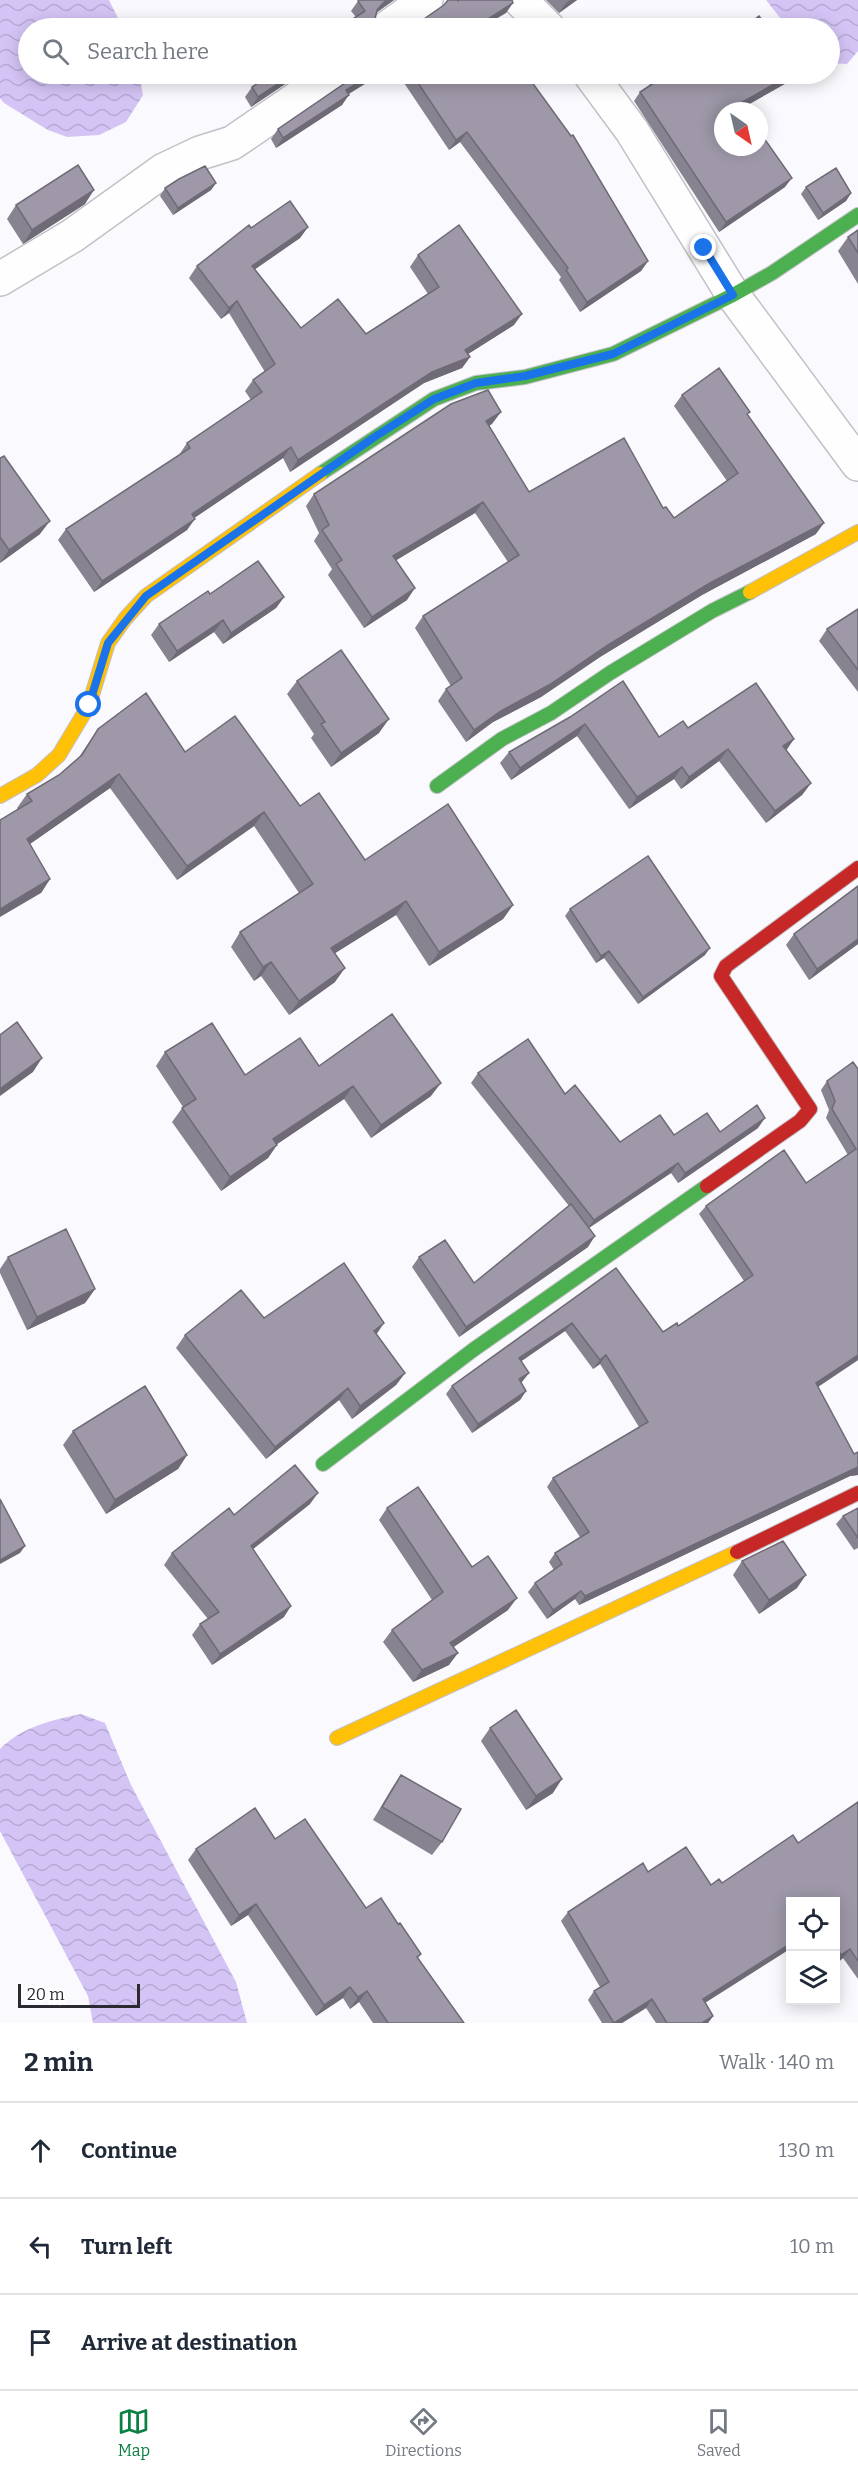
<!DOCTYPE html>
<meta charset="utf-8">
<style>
body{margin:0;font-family:Bitter,serif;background:#f2f2f3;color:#1f2937}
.controls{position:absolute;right:18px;bottom:18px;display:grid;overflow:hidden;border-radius:0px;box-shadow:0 3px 15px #0003}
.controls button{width:54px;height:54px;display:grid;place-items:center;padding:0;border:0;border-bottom:2px solid #e0e1e3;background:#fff;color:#1f2937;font:30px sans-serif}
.compass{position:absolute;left:714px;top:102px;width:54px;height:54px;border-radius:50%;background:#fff;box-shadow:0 3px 15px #0003;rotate:146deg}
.scale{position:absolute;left:18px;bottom:15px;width:122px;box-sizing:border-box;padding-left:6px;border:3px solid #2c2a31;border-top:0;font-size:16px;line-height:21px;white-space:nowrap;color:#2c2a31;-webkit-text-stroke:4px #fff;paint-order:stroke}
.stop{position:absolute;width:18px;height:18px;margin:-14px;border:4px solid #1a73e8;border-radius:50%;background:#fff}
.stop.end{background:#1a73e8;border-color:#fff;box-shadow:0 2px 6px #0008}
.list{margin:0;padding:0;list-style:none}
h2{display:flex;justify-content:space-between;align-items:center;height:78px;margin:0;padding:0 24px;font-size:26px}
h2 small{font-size:20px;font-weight:400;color:#747a83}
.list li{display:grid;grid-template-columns:39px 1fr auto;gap:18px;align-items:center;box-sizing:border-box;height:96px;padding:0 24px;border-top:2px solid #e0e1e3}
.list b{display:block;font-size:22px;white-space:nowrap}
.list em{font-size:20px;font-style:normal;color:#747a83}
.icon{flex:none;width:33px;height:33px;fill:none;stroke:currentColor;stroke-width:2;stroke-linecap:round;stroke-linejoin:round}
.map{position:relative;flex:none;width:858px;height:2023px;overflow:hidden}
.search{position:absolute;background:#fff;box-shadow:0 3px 15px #0003;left:18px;right:18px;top:18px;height:66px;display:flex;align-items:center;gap:15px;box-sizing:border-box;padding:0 21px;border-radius:33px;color:#747a83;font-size:22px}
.sheet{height:366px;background:#fff}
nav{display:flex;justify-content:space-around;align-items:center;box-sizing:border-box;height:84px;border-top:2px solid #e0e1e3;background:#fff;font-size:16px;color:#747a83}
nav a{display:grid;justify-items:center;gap:3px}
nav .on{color:#0b8043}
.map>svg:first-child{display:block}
</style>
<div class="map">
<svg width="858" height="2023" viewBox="0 0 858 2023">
<defs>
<pattern id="water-waves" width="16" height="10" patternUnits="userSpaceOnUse" patternTransform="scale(1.5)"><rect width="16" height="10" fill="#d4c4f6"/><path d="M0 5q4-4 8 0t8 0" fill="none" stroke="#b6a9d3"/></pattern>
</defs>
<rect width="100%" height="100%" fill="#faf9fd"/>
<path fill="url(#water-waves)" d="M 0,0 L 109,0 L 123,28 L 28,28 L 28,74 L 139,74 L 143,95 L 126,122 L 99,135 L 67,137 L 48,130 L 4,103 L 0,98 Z
M 766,0 L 858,0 L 858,51 L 847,64 L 830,63 L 830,28 L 788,28 Z
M 81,1714 L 105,1723 L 131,1785 L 236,1982 L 247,2023 L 93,2023 L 88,1996 L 0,1831 L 0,1749 C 22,1727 52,1720 81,1714 Z"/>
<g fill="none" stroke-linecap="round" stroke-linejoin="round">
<g stroke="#c2c1c6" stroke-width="36">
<path id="street" d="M 520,0 L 548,28
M 387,28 L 426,0
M 590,74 L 632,131 L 733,295 L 858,464
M 0,279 L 72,236 L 164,170 L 200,153 L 232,143 L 333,74"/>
</g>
<g stroke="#c2c1c6" stroke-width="16">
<path id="fast" d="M 320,474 L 434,399 L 476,383 L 525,377 L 613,354 L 733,295 L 772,273 L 858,215
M 437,786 L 502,739 L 551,713 L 610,673 L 712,611 L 750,592
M 323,1464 L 473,1350 L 707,1186"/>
</g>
<g stroke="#c2c1c6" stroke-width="16">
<path id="slow" d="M 750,592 L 858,532
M 0,796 L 37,775 L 59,755 L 89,705 L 108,643 L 125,619 L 146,596 L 320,474
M 337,1738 L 737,1552"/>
</g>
<g stroke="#c2c1c6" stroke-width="16">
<path id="jam" d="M 707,1186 L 800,1121 L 810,1109 L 721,976 L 726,966 L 858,868
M 737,1552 L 858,1493"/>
</g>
<use href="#street" stroke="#fefeff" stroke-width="33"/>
<use href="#fast" stroke="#4caf50" stroke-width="14"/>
<use href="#slow" stroke="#ffc107" stroke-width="14"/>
<use href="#jam" stroke="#c62828" stroke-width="14"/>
</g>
<path fill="#888390" d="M 394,0 L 377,12 L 356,17 L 351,11 L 358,1 Z
M 546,0 L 577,0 L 559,13 Z
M 272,74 L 300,74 L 251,107 L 245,97 L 252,87 Z
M 352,74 L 381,74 L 348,94 L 342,105 L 276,148 L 271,139 L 278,129 L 350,79 Z
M 398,74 L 526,74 L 648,261 L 641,271 L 580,312 L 559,280 L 561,277 L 460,142 L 449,150 Z
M 643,74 L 795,74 L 790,81 L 742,108 L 785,187 L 719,232 L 634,101 L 640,92 L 650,85 Z
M 216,183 L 211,190 L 173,215 L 160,196 L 165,188 Z
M 806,187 L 851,193 L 846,201 L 818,220 L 801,194 Z
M 85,204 L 23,244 L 7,219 L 16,205 Z
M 308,227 L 300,238 L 255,269 L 301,328 L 366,334 L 428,294 L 410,267 L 418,255 L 514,325 L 468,354 L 470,357 L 462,368 L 424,383 L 290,472 L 283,458 L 194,518 L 187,530 L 94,592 L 58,540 L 66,529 L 179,455 L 187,443 L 251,400 L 245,391 L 253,380 L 265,372 L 229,313 L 221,319 L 189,278 L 197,266 L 251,228 Z
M 858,230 L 858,284 L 838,251 L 848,237 Z
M 682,395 L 748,415 L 816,534 L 702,595 L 600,657 L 541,697 L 493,722 L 466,742 L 438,701 L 446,689 L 451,686 L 415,628 L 423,616 L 508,562 L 475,513 L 396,560 L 407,600 L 364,628 L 328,575 L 332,569 L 314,541 L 319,533 L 306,506 L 314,494 L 492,424 L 489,426 L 529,492 L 663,508 L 674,518 L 727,481 L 674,406 Z
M 0,458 L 40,534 L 0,563 Z
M 210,594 L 284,597 L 276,608 L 223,644 L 214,632 L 169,662 L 151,635 L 159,624 Z
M 858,609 L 858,692 L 819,641 L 827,629 Z
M 297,681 L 379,733 L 331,767 L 311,738 L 314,734 L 287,694 Z
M 570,717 L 659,737 L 688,728 L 786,750 L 811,783 L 802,795 L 766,823 L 719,761 L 681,789 L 674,779 L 629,809 L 577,736 L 511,780 L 500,763 L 509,752 Z
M 98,729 L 185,752 L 300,806 L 365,860 L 513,905 L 503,919 L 429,966 L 396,915 L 335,953 L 335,982 L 289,1015 L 261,976 L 254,981 L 231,947 L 240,932 L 299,893 L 254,826 L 177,880 L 110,788 L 30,844 L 50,879 L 41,893 L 17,808 L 27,794 L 59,775 L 79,757 Z
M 570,909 L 705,955 L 638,1004 L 604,958 L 596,963 L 565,916 Z
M 794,934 L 858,944 L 809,980 L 786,945 Z
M 165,1052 L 245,1075 L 319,1066 L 431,1096 L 371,1138 L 344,1099 L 277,1144 L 268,1158 L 221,1191 L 172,1122 L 183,1107 L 156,1066 Z
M 858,1069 L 858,1360 L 818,1387 L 854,1454 L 858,1452 L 858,1475 L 850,1476 L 579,1605 L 575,1599 L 547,1619 L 528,1592 L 535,1583 L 554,1570 L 549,1562 L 555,1553 L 580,1537 L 547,1487 L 553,1478 L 639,1427 L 600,1364 L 593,1369 L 565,1331 L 521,1361 L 529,1373 L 521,1382 L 526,1391 L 520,1400 L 472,1433 L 446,1394 L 452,1386 L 616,1268 L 663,1332 L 678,1326 L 744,1281 L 699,1214 L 706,1206 L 806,1183 L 848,1155 L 826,1118 L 829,1110 L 821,1090 L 827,1081 Z
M 478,1073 L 565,1094 L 620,1142 L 674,1135 L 720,1132 L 758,1128 L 678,1183 L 671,1173 L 589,1228 L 588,1247 L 459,1337 L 412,1267 L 419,1257 L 474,1283 L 569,1206 L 471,1083 Z
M 8,1257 L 95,1289 L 85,1303 L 27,1330 L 0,1273 L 0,1269 Z
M 264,1318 L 377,1334 L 405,1373 L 396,1385 L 352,1419 L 339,1400 L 266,1459 L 176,1348 L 185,1335 Z
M 73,1431 L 187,1455 L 178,1469 L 106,1514 L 63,1445 Z
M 310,1504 L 253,1549 L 284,1617 L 212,1665 L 192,1635 L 200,1624 L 208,1619 L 164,1565 L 172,1553 L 234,1515 Z
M 387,1508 L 472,1567 L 508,1610 L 453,1647 L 449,1665 L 413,1682 L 383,1642 L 392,1630 L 432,1600 L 379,1520 Z
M 858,1508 L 858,1548 L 854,1550 L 836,1524 L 843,1516 Z
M 742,1561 L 797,1588 L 759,1614 L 733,1575 Z
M 490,1728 L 553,1793 L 526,1810 L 481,1741 Z
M 401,1775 L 442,1842 L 432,1855 L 373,1820 L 392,1788 Z
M 858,1802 L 858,1979 L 843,1958 L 836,1964 L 836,1902 L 705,2003 L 713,2016 L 708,2023 L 656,2023 L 646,2008 L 622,2023 L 602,2023 L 588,2000 L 594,1991 L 600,1987 L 561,1921 L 568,1912 L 648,1872 L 711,1885 L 722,1883 L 798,1843 Z
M 275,1839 L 366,1908 L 398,1924 L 421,1954 L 418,1958 L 464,2023 L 373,2023 L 359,2002 L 350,2009 L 343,1998 L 316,2016 L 248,1915 L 231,1926 L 188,1860 L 196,1849 Z"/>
<path fill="#6f6a76" d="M 387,0 L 394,0 L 376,13 L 370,20 L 383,3 Z
M 570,0 L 577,0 L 559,13 L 566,3 Z
M 513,3 L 506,13 L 481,28 L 488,19 Z
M 293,74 L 300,74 L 251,107 L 258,97 Z
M 372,74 L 381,74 L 339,100 L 346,90 Z
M 792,74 L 795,74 L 790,81 L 737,111 L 739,104 Z
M 349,95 L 342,105 L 276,148 L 283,138 Z
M 467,132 L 460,142 L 449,150 L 456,140 Z
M 792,178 L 785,187 L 719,232 L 726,222 Z
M 216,183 L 211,190 L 173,215 L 178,208 Z
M 94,190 L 85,204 L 23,244 L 32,230 Z
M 851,193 L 846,201 L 818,220 L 823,213 Z
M 308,227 L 300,238 L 244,277 L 252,266 Z
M 648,261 L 641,271 L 580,312 L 587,302 Z
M 237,301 L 229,313 L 221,319 L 229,308 Z
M 522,314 L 514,325 L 457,361 L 465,350 Z
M 470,357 L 462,368 L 424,383 L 290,472 L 298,460 L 432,372 Z
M 501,412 L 492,424 L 478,432 L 486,421 Z
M 291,447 L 283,458 L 184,525 L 192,514 Z
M 483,502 L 475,513 L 385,567 L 393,556 Z
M 195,519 L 187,530 L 94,592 L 102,581 Z
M 50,521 L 40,534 L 0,563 L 9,550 Z
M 824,523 L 816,534 L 702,595 L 600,657 L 541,697 L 493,722 L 466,742 L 474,730 L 501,711 L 710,583 Z
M 415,588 L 407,600 L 364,628 L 372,617 Z
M 284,597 L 276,608 L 223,644 L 231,633 Z
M 223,620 L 214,632 L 169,662 L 177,651 Z
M 389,719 L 379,733 L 331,767 L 341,753 Z
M 585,724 L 577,736 L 511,780 L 520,768 Z
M 794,739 L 786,751 L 783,746 Z
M 728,749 L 719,761 L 681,789 L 689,777 Z
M 682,767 L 674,779 L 629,809 L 637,797 Z
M 119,774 L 110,788 L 17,853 L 27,839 Z
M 811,783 L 802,795 L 766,823 L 775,811 Z
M 264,812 L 254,826 L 177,880 L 187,866 Z
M 50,879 L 41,893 L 0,917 L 0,909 Z
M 406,901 L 396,915 L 321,962 L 331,948 Z
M 513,905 L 503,919 L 429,966 L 439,952 Z
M 858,939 L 858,944 L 809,980 L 817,969 Z
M 710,948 L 705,955 L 638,1004 L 643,997 Z
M 609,951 L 604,958 L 596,963 L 601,956 Z
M 271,962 L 261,976 L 254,981 L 263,967 Z
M 345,968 L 335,982 L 289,1015 L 299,1001 Z
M 42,1058 L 33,1072 L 0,1096 L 0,1089 Z
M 441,1083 L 431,1096 L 371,1138 L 381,1125 Z
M 353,1086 L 344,1099 L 264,1153 L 273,1139 Z
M 765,1118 L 758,1128 L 678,1183 L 685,1173 Z
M 277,1145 L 268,1158 L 221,1191 L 230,1177 Z
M 678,1163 L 671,1173 L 587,1229 L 594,1220 Z
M 595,1236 L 588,1247 L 459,1337 L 466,1327 Z
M 95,1289 L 85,1303 L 27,1330 L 37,1317 Z
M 384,1323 L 376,1335 L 374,1331 Z
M 572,1323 L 565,1331 L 513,1367 L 519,1358 Z
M 606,1355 L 600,1364 L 593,1369 L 600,1360 Z
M 858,1355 L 858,1360 L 810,1392 L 816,1383 Z
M 405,1373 L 396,1385 L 352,1419 L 360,1406 Z
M 529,1373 L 522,1382 L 513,1388 L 519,1379 Z
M 348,1388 L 339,1400 L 266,1459 L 275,1447 Z
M 526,1391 L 520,1400 L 472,1433 L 478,1424 Z
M 187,1455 L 178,1469 L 106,1514 L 115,1500 Z
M 858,1467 L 858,1475 L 850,1476 L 579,1605 L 585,1596 Z
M 318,1493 L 310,1504 L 243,1557 L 251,1546 Z
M 25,1546 L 20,1553 L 0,1564 L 0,1560 Z
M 806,1575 L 797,1588 L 759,1614 L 769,1600 Z
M 581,1591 L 575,1599 L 547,1619 L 553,1610 Z
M 517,1598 L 508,1610 L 442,1655 L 450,1643 Z
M 291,1606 L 284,1617 L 212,1665 L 220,1654 Z
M 458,1653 L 449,1665 L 413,1682 L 422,1670 Z
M 562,1779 L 553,1793 L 526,1810 L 536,1796 Z
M 256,1904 L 248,1915 L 231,1926 L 239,1915 Z
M 790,1944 L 790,1949 L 697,2008 L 703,1999 Z
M 850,1949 L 843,1958 L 836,1964 L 841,1955 Z
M 350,1987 L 343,1998 L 316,2016 L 324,2005 Z
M 367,1991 L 359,2002 L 350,2009 L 358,1997 Z
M 652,1999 L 646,2008 L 622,2023 L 614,2023 Z
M 713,2016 L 708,2023 L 702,2023 Z"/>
<path fill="#9e98a8" stroke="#6f6a76" stroke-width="1.5" d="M 359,0 L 387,0 L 383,3 L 377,10 L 375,19 L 379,28 L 339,28 L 365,11 L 358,1 Z
M 448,0 L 457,0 L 458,1 L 459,0 L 512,0 L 513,3 L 488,19 L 494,28 L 411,28 L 444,5 Z
M 759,16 L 768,28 L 743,28 Z
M 272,74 L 293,74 L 258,97 L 252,87 Z
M 356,74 L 372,74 L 346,90 L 349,95 L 283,138 L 278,129 L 351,79 Z
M 412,74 L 526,74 L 571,136 L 573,135 L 648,261 L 587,302 L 566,270 L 568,268 L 467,132 L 456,140 Z
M 656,74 L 792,74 L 739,104 L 745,111 L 723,111 L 723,147 L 759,147 L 759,131 L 792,178 L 726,222 L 640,92 L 660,79 Z
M 78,165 L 94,190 L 32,230 L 16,205 Z
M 205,166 L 216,183 L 178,208 L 165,188 L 179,179 Z
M 836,168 L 851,193 L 823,213 L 806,187 Z
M 290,201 L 308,227 L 252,266 L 301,328 L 338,299 L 366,334 L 439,287 L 418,255 L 459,225 L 522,314 L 465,350 L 470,357 L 432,372 L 298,460 L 291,447 L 192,514 L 195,519 L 102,581 L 66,529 L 190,448 L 187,443 L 262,392 L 253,380 L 275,364 L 237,301 L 229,308 L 197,266 L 249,225 L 251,228 Z
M 858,230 L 858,253 L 848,237 Z
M 719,368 L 750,412 L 747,414 L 824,523 L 710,583 L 608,645 L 549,685 L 501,711 L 474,730 L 446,689 L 462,678 L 423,616 L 519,555 L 483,502 L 393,556 L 415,588 L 372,617 L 336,564 L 342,560 L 322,530 L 329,525 L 314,494 L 451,404 L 488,390 L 501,412 L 486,421 L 529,492 L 624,438 L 663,508 L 666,507 L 674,518 L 738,473 L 682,395 Z
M 4,456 L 50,521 L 9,550 L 0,537 L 0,458 Z
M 258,561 L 284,597 L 231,633 L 223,620 L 177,651 L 159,624 L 208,591 L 210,594 Z
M 858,609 L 858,670 L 827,629 Z
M 341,650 L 389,719 L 341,753 L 321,724 L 325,722 L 297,681 Z
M 623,681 L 659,737 L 683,721 L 688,728 L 756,683 L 794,739 L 783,746 L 811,783 L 775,811 L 728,749 L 689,777 L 682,767 L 637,797 L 585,724 L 520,768 L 509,752 L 570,717 Z
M 146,693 L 185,752 L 235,716 L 300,806 L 319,793 L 365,860 L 448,804 L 513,905 L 439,952 L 406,901 L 331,948 L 345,968 L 299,1001 L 271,962 L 263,967 L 240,932 L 313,884 L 264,812 L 187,866 L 119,774 L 27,839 L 50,879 L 0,909 L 0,820 L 32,801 L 27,794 L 59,775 L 82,755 L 98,729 Z
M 648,856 L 710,948 L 643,997 L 609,951 L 601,956 L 570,909 Z
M 858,886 L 858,939 L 817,969 L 794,934 Z
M 392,1014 L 441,1083 L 381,1125 L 353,1086 L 273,1139 L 277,1145 L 230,1177 L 182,1108 L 196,1099 L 165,1052 L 212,1023 L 245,1075 L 300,1038 L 319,1066 Z
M 17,1022 L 42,1058 L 0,1089 L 0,1035 Z
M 528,1039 L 565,1094 L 575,1085 L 620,1142 L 660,1115 L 674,1135 L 707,1113 L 720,1132 L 757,1105 L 765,1118 L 685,1173 L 678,1163 L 594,1220 L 478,1073 Z
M 853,1062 L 858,1069 L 858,1355 L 816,1383 L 854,1454 L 858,1452 L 858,1467 L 585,1596 L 581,1591 L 553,1610 L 535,1583 L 562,1564 L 555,1553 L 589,1532 L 553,1478 L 648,1422 L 606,1355 L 600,1360 L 572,1323 L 519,1358 L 529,1373 L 519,1379 L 526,1391 L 478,1424 L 452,1386 L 616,1268 L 663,1332 L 677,1323 L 678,1326 L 753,1275 L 706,1206 L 784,1150 L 806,1183 L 856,1149 L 832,1109 L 835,1101 L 827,1081 Z
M 571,1204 L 595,1236 L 466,1327 L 419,1257 L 445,1240 L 474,1283 Z
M 66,1229 L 95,1289 L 37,1317 L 8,1257 Z
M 344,1263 L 384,1323 L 374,1331 L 405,1373 L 360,1406 L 348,1388 L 275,1447 L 185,1335 L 241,1290 L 264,1318 Z
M 145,1386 L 187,1455 L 115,1500 L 73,1431 Z
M 295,1465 L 318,1493 L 251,1546 L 291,1606 L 220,1654 L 200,1624 L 219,1612 L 172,1553 L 229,1508 L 234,1515 Z
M 418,1487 L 472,1567 L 488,1556 L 517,1598 L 450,1643 L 458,1653 L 422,1670 L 392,1630 L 443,1592 L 387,1508 Z
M 0,1499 L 25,1546 L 0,1560 Z
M 858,1508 L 858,1538 L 843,1516 Z
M 783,1541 L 806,1575 L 769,1600 L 742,1561 Z
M 516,1710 L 562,1779 L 536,1796 L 490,1728 Z
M 401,1775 L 461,1809 L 442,1842 L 382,1807 Z
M 858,1802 L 858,1961 L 850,1949 L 841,1955 L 836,1947 L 836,1902 L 790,1902 L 790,1944 L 703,1999 L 713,2016 L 702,2023 L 667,2023 L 652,1999 L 614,2023 L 594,1991 L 609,1982 L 568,1912 L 643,1863 L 648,1872 L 686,1847 L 711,1885 L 719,1879 L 722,1883 L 793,1835 L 798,1843 Z
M 255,1808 L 275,1839 L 305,1819 L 366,1908 L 381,1898 L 398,1924 L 400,1923 L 421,1954 L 417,1957 L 464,2023 L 388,2023 L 367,1991 L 358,1997 L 350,1987 L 324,2005 L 256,1904 L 239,1915 L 196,1849 Z"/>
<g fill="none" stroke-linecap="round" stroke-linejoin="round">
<path stroke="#1a73e8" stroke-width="8" d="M 89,705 L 108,643 L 146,596 L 373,438 L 434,399 L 476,383 L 525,376 L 613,354 L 733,295 L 704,248"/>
</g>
</svg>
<div class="controls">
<button><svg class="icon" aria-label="locate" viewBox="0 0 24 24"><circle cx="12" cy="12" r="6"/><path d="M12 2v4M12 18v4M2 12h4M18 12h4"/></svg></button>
<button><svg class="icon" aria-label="layers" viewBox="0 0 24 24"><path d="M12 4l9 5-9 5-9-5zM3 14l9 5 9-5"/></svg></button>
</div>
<svg class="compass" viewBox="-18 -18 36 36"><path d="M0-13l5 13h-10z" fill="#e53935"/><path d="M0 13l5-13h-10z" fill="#747a83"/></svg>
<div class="scale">20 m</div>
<div class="stop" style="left:89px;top:705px"></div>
<div class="stop end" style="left:704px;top:248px"></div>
<div class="search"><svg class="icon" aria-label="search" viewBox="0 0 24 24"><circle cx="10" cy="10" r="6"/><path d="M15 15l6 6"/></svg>Search here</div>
</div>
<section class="sheet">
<h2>2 min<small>Walk · 140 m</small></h2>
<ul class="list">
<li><svg class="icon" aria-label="ahead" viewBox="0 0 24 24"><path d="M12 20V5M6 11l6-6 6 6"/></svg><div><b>Continue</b></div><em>130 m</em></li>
<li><svg class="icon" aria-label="left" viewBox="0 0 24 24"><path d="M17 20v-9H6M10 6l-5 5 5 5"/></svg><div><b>Turn left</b></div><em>10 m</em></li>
<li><svg class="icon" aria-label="arrive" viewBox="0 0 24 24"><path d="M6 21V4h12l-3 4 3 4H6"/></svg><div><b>Arrive at destination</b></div></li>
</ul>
</section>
<nav>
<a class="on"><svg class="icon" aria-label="map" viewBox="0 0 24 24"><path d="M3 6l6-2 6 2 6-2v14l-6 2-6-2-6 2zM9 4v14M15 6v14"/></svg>Map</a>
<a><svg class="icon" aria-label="directions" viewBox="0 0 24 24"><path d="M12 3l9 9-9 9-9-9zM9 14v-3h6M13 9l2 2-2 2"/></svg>Directions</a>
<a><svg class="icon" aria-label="saved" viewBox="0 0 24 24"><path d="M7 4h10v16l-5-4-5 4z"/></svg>Saved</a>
</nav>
